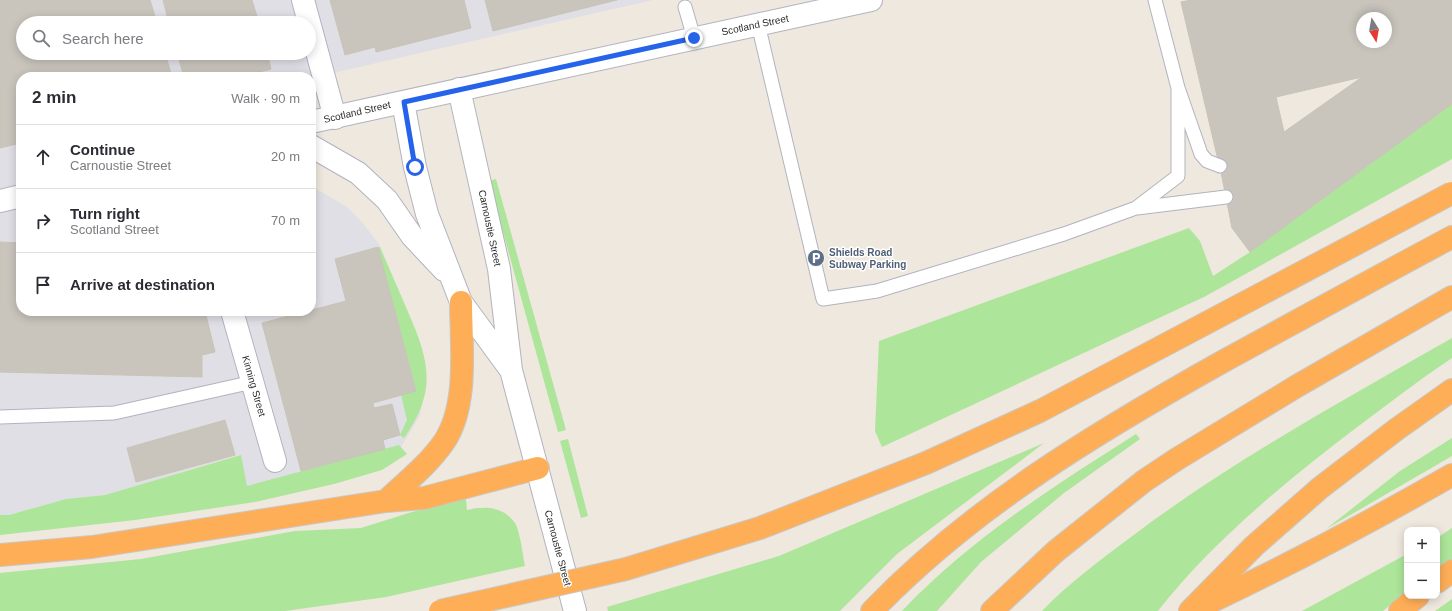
<!DOCTYPE html>
<meta charset="utf-8">
<style>
body{margin:0;font-family:Arial,sans-serif;background:#f7f7f7;color:#2b2b33}
.controls{position:absolute;right:12px;bottom:12px;display:grid;overflow:hidden;border-radius:8px;box-shadow:0 2px 10px #0003}
.controls button{width:36px;height:36px;display:grid;place-items:center;padding:0;border:0;border-bottom:1px solid #e1e1e2;background:#fff;color:#2b2b33;font:20px sans-serif}
.compass{position:absolute;left:1356px;top:12px;width:36px;height:36px;border-radius:50%;background:#fff;box-shadow:0 2px 10px #0003;rotate:169deg}
.stop{position:absolute;width:12px;height:12px;margin:-9px;border:3px solid #2563eb;border-radius:50%;background:#fff}
.stop.end{background:#2563eb;border-color:#fff;box-shadow:0 1px 4px #0008}
.list{margin:0;padding:0;list-style:none}
h2{display:flex;justify-content:space-between;align-items:center;height:52px;margin:0;padding:0 16px;font-size:17px}
h2 small{font-size:13px;font-weight:400;color:#7c7c81}
.list li{display:grid;grid-template-columns:26px 1fr auto;gap:12px;align-items:center;box-sizing:border-box;height:64px;padding:0 16px;border-top:1px solid #e1e1e2}
.list b{display:block;font-size:15px;white-space:nowrap}
.list p{margin:0;font-size:13px;white-space:nowrap;color:#7c7c81}
.list em{font-size:13px;font-style:normal;color:#7c7c81}
.icon{flex:none;width:22px;height:22px;fill:none;stroke:currentColor;stroke-width:2;stroke-linecap:round;stroke-linejoin:round}
.map{position:relative;flex:none;width:1452px;height:611px;overflow:hidden}
.search{position:absolute;background:#fff;box-shadow:0 2px 10px #0003;left:16px;top:16px;width:300px;height:44px;display:flex;align-items:center;gap:10px;box-sizing:border-box;padding:0 14px;border-radius:22px;color:#7c7c81;font-size:15px}
.panel{position:absolute;background:#fff;box-shadow:0 2px 10px #0003;left:16px;top:72px;width:300px;height:244px;border-radius:16px}
.map>svg:first-child{display:block}
</style>
<div class="map">
<svg width="1452" height="611" viewBox="0 0 1452 611">
<rect width="100%" height="100%" fill="#eee8de"/>
<path fill="#e1dfe6" fill-rule="evenodd" d="M 0,0 L 653,0 L 311,78 L 21,77 L 21,311 L 311,311 L 311,186 L 347,207 L 361,221 L 379,244 L 415,329 L 424,386 L 420,415 L 396,456 L 247,486 L 240,455 L 105,495 L 66,499 L 9,515 L 0,515 ZM 23,23 L 309,23 L 309,53 L 23,53 Z"/>
<path fill="#ade59a" d="M 1452,104 L 1452,159 L 1204,297 L 882,447 L 875,431 L 879,341 L 1189,228 L 1200,241 L 1213,276 L 1250,252 Z
M 496,179 L 566,430 L 558,432 L 489,181 Z
M 378,247 L 380,247 C 389,269 399,290 408,312 C 430,362 437,391 404,438 L 400,435 L 407,420 L 401,395 L 416,391 Z
M 1452,338 L 1452,358 C 1419,380 1388,404 1356,428 C 1287,480 1211,543 1158,611 L 1042,611 C 1070,582 1103,558 1135,534 C 1235,459 1344,400 1452,338 Z
M 1136,434 L 1140,439 L 1064,493 L 981,562 L 937,611 L 902,611 C 969,540 1054,486 1136,434 Z
M 1452,438 L 1452,456 L 1326,529 L 1400,471 Z
M 568,439 L 588,516 L 581,518 L 560,441 Z
M 1044,443 L 897,554 L 840,611 L 608,611 L 607,607 L 779,556 Z
M 399,445 L 407,454 L 382,470 L 334,484 L 255,502 L 135,520 L 0,535 L 0,515 L 9,515 L 66,499 L 105,495 L 241,455 L 247,486 Z
M 466,499 L 467,510 C 485,506 503,506 515,523 C 520,531 523,556 525,566 L 386,597 L 285,611 L 0,611 L 0,573 L 141,559 L 295,531 L 361,528 L 412,512 Z
M 1452,528 L 1452,560 L 1437,570 L 1437,538 Z
M 1407,554 L 1407,591 L 1383,611 L 1302,611 Z
M 1452,599 L 1452,611 L 1435,611 Z"/>
<path fill="#c9c5bd" stroke="#c9c4b7" fill-rule="evenodd" d="M 0,0 L 150,0 L 157,23 L 23,23 L 23,53 L 165,53 L 172,77 L 21,77 L 21,143 L 0,148 Z
M 163,0 L 252,0 L 259,23 L 169,23 Z
M 330,0 L 464,0 L 471,28 L 376,52 L 375,47 L 345,55 Z
M 485,0 L 617,0 L 493,31 Z
M 1191,0 L 1452,0 L 1452,104 L 1250,252 L 1232,228 L 1222,177 L 1181,2 ZM 1362,18 L 1386,18 L 1386,42 L 1362,42 ZM 1362,77 L 1284,132 L 1276,97 Z
M 177,53 L 267,53 L 271,69 L 240,77 L 184,77 Z
M 311,213 L 316,233 L 311,235 Z
M 0,242 L 21,243 L 21,311 L 205,311 L 215,352 L 202,355 L 202,377 L 0,372 Z
M 378,247 L 416,391 L 373,403 L 374,408 L 392,404 L 400,435 L 383,440 L 385,449 L 301,471 L 262,323 L 346,301 L 335,259 Z
M 225,420 L 235,455 L 136,482 L 127,448 Z"/>
<g fill="none" stroke-linecap="round" stroke-linejoin="round">
<g stroke="#b2b3c0" stroke-width="15">
<path id="lane" d="M 1155,0 L 1178,88 L 1201,154 L 1207,161 L 1220,166
M 685,7 L 694,38
M 758,24 L 823,299 L 877,291 L 1064,234 L 1136,208 L 1178,176 L 1178,88
M 1137,208 L 1226,197
M 0,417 L 114,413 L 253,382"/>
</g>
<g stroke="#b2b3c0" stroke-width="24">
<path id="street" d="M 303,0 L 335,118
M 232,311 L 275,461"/>
</g>
<g stroke="#b2b3c0" stroke-width="24">
<path id="secondary" d="M 459,89 L 499,269 L 511,370 L 575,611
M 403,102 L 415,167 L 427,214 L 461,302 L 510,369
M 311,122 L 871,0
M 311,146 L 358,173 L 387,200 L 412,236 L 444,270
M 0,201 L 21,196"/>
</g>
<g stroke="#c8c8c8" stroke-width="24">
<path id="highway" d="M 386,501 C 406,482 428,465 444,442 C 469,405 461,345 461,302
M 0,555 L 92,547 L 386,501 L 424,498 L 538,468
M 1437,582 L 1452,571
M 1202,606 C 1287,566 1370,522 1452,475
M 872,611 C 972,507 1097,432 1222,362 C 1299,320 1375,278 1452,237
M 992,611 L 1056,551 L 1144,481 L 1177,459 L 1297,386 L 1452,297
M 1190,611 L 1254,546 L 1320,488 L 1397,429 L 1452,390
M 1400,611 L 1418,596"/>
</g>
<use href="#lane" stroke="#fff" stroke-width="13"/>
<use href="#street" stroke="#fff" stroke-width="22"/>
<use href="#secondary" stroke="#fff" stroke-width="22"/>
<use href="#highway" stroke="#ffae58" stroke-width="22"/>
<g stroke="#c8c8c8" stroke-width="24" stroke-linecap="butt">
<path id="highway-bridge" d="M 440,611 L 626,569 L 760,528 L 926,463 L 1040,411 L 1452,193"/>
</g>
<use href="#highway-bridge" stroke="#ffae58" stroke-width="22"/>
</g>
<g fill="none" stroke-linecap="round" stroke-linejoin="round">
<path stroke="#2563eb" stroke-width="5" d="M 415,167 L 404,102 L 694,38"/>
</g>
<defs>
<g id="parking-disc" transform="scale(0.9)"><circle r="9.5" fill="#5c6f8a" stroke="#fff"/><path d="M-3.5-5.5H1a3.5 3.5 0 0 1 0 7H-1V5.5H-3.5ZM-1-3.4V-.6H.8a1.4 1.4 0 0 0 0-2.8Z" fill="#fff"/></g>
</defs>
<g fill-rule="evenodd">
<use href="#parking-disc" x="816" y="258"/>
</g>
<g text-anchor="middle" dominant-baseline="central" stroke-width="3" stroke-linejoin="round" paint-order="stroke">
<g font-size="10" fill="#2c2c2c" stroke="#fff">
<text transform="translate(755 25) rotate(-12)">Scotland Street</text>
<text transform="translate(357 112) rotate(-13)">Scotland Street</text>
<text transform="translate(490 228) rotate(78)">Carnoustie Street</text>
<text transform="translate(254 386) rotate(74)">Kinning Street</text>
<text transform="translate(558 548) rotate(75)">Carnoustie Street</text>
</g>
<g font-size="10" font-weight="bold" fill="#4e5e75" stroke="#fff" text-anchor="start">
<text x="829" y="252">Shields Road<tspan x="829" dy="12">Subway Parking</tspan></text>
</g>
</g>
</svg>
<div class="controls">
<button>+</button>
<button>−</button>
</div>
<svg class="compass" viewBox="-18 -18 36 36"><path d="M0-13l5 13h-10z" fill="#e53935"/><path d="M0 13l5-13h-10z" fill="#7c7c81"/></svg>
<div class="stop" style="left:415px;top:167px"></div>
<div class="stop end" style="left:694px;top:38px"></div>
<div class="search"><svg class="icon" aria-label="search" viewBox="0 0 24 24"><circle cx="10" cy="10" r="6"/><path d="M15 15l6 6"/></svg>Search here</div>
<section class="panel">
<h2>2 min<small>Walk · 90 m</small></h2>
<ul class="list">
<li><svg class="icon" aria-label="ahead" viewBox="0 0 24 24"><path d="M12 20V5M6 11l6-6 6 6"/></svg><div><b>Continue</b><p>Carnoustie Street</p></div><em>20 m</em></li>
<li><svg class="icon" aria-label="right" viewBox="0 0 24 24"><path d="M7 20v-9h11M14 6l5 5-5 5"/></svg><div><b>Turn right</b><p>Scotland Street</p></div><em>70 m</em></li>
<li><svg class="icon" aria-label="arrive" viewBox="0 0 24 24"><path d="M6 21V4h12l-3 4 3 4H6"/></svg><div><b>Arrive at destination</b></div></li>
</ul>
</section>
</div>
